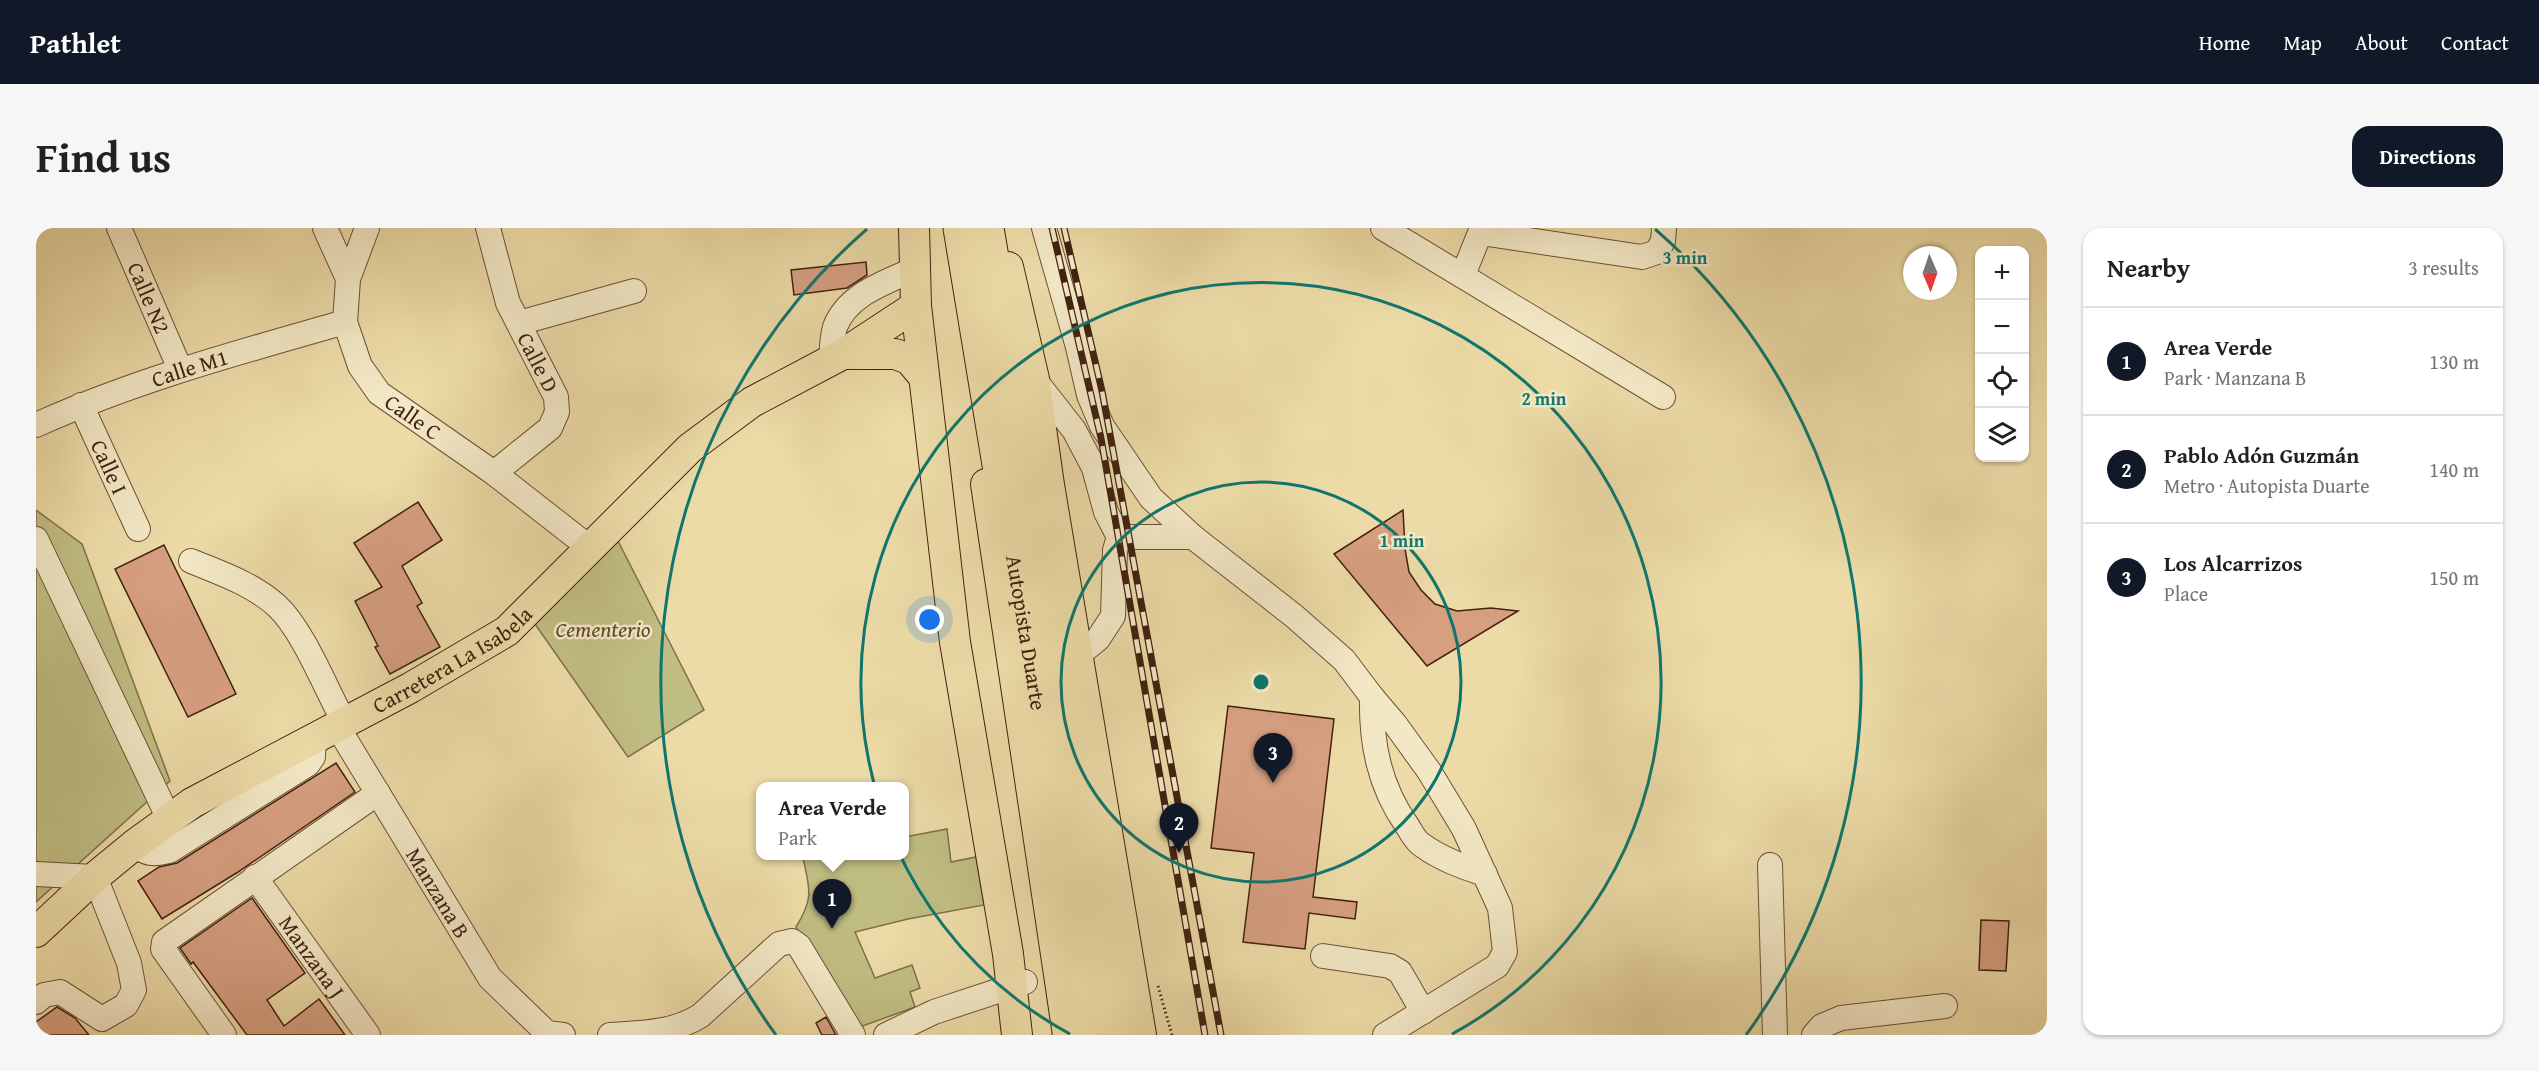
<!DOCTYPE html>
<meta charset="utf-8">
<style>
body{margin:0;font-family:"Gentium Book Plus",serif;background:#f6f6f6;color:#202124}
.controls{position:absolute;right:18px;top:18px;display:grid;overflow:hidden;border-radius:12px;box-shadow:0 2px 4px #0004}
.controls button{width:54px;height:54px;display:grid;place-items:center;padding:0;border:0;border-bottom:2px solid #e0e0e0;background:#fff;color:#202124;font:30px sans-serif}
.compass{position:absolute;left:1867px;top:18px;width:54px;height:54px;border-radius:50%;background:#fff;box-shadow:0 2px 4px #0004;rotate:178deg}
.you{position:absolute;left:894px;top:392px;width:21px;height:21px;margin:-15px;border:4px solid #fff;border-radius:50%;background:#1a73e8;box-shadow:0 0 0 9px #1a73e833}
.badge{display:grid;place-items:center;width:39px;height:39px;border-radius:50%;background:#111827;color:#fff;font-size:20px;font-weight:700}
.pin{position:absolute;translate:-50% -50px;filter:drop-shadow(0 2px 3px #0008)}
.pin::after{content:'';position:absolute;top:32px;width:21px;height:18px;background:inherit;clip-path:polygon(0 0,100% 0,50% 100%)}
.popup{position:absolute;left:720px;top:554px;width:153px;height:78px;box-sizing:border-box;display:grid;place-content:center;border-radius:12px;background:#fff;filter:drop-shadow(0 2px 4px #0005);font-size:20px;white-space:nowrap;color:#757577}
.popup b{font-size:22px;color:#202124}
.popup::after{content:'';position:absolute;left:50%;top:100%;margin-left:-12px;border:12px solid transparent;border-top-color:#fff}
.list{margin:0;padding:0;list-style:none}
h2{display:flex;justify-content:space-between;align-items:center;height:78px;margin:0;padding:0 24px;font-size:26px}
h2 small{font-size:20px;font-weight:400;color:#757577}
.list li{display:grid;grid-template-columns:39px 1fr auto;gap:18px;align-items:center;box-sizing:border-box;height:108px;padding:0 24px;border-top:2px solid #e0e0e0}
.list b{display:block;font-size:22px;white-space:nowrap}
.list p{margin:0;font-size:20px;white-space:nowrap;color:#757577}
.list em{font-size:20px;font-style:normal;color:#757577}
.icon{flex:none;width:33px;height:33px;fill:none;stroke:currentColor;stroke-width:2;stroke-linecap:round;stroke-linejoin:round}
.map{position:relative;flex:none;width:2011px;height:807px;overflow:hidden;border-radius:18px}
header{display:flex;align-items:center;gap:36px;box-sizing:border-box;height:84px;padding:0 30px;background:#111827;color:#fff}
header strong{font-size:28px}
nav{display:flex;gap:33px;margin-inline-start:auto;font-size:21px}
.intro{display:flex;align-items:center;justify-content:space-between;box-sizing:border-box;height:144px;padding:0 36px}
h1{margin:0;font-size:42px}
.button{padding:15px 27px;border-radius:18px;background:#111827;color:#fff;font-size:21px;font-weight:700}
main{display:flex;gap:36px;padding:0 36px}
aside{flex:1;background:#fff;border-radius:18px;box-shadow:0 2px 4px #0004}
.map>svg:first-child{display:block}
</style>
<header>
<strong>Pathlet</strong>
<nav><a>Home</a><a>Map</a><a>About</a><a>Contact</a></nav>
</header>
<div class="intro"><h1>Find us</h1><a class="button">Directions</a></div>
<main>
<div class="map">
<svg width="2011" height="807" viewBox="0 0 2011 807">
<rect width="100%" height="100%" fill="#ecdba7"/>
<filter id="stains"><feTurbulence type="fractalNoise" baseFrequency=".00333" numOctaves="4"/><feColorMatrix values="0 0 0 0 .2 0 0 0 0 .09 0 0 0 0 .02 0 0 0 .5 -.17"/></filter>
<radialGradient id="worn" r=".72"><stop offset=".6" stop-color="#630" stop-opacity="0"/><stop offset="1" stop-color="#630" stop-opacity=".3"/></radialGradient>
<path fill="#c0bd82" stroke="#806f49" stroke-width="1.5" d="M 0,282 L 46,316 L 134,553 L 0,674 Z
M 580,309 L 668,482 L 592,529 L 499,396 Z
M 911,601 L 915,634 L 940,629 L 948,677 L 872,691 L 819,704 L 839,750 L 876,737 L 884,760 L 874,764 L 879,779 L 824,799 L 805,780 L 760,699 C 778,670 774,662 767,630 L 777,628 L 868,628 L 868,609 Z"/>
<path fill="#d69f80" stroke="#412110" stroke-width="1.5" d="M 830,34 L 831,47 L 811,60 L 758,67 L 755,42 Z
M 382,274 L 406,312 L 366,338 L 386,375 L 381,378 L 404,419 L 354,446 L 339,419 L 342,418 L 319,373 L 346,359 L 318,315 Z
M 1367,282 L 1369,321 L 1373,344 L 1385,362 L 1399,376 L 1421,383 L 1455,380 L 1482,383 L 1391,438 L 1298,326 Z
M 128,317 L 200,466 L 152,489 L 79,341 Z
M 1192,478 L 1298,491 L 1277,669 L 1321,674 L 1319,691 L 1273,685 L 1269,721 L 1207,714 L 1218,625 L 1175,620 Z
M 300,535 L 319,564 L 202,644 L 126,691 L 102,653 L 123,639 L 141,635 Z
M 216,670 L 269,745 L 231,772 L 248,798 L 283,771 L 309,807 L 211,807 L 157,734 L 155,736 L 144,720 Z
M 1945,692 L 1973,693 L 1970,743 L 1943,742 Z
M 21,779 L 39,790 L 53,807 L 0,807 L 0,794 Z
M 790,789 L 800,807 L 786,807 L 780,795 Z"/>
<g fill="none" stroke-linecap="round" stroke-linejoin="round">
<g stroke="#6c5036" stroke-width="26">
<g id="minor">
<path id="s1" d="M 83,0 L 144,141"/>
<path id="s2" d="M 289,0 L 312,51 L 309,94 L 324,138 L 343,165 L 458,245 L 554,320"/>
<path id="s3" d="M 452,0 L 472,75 L 520,169 L 521,184 L 514,200 L 458,245"/>
<path d="M 1008,0 L 1042,119 L 1053,167 L 1066,198 L 1115,270 L 1157,309 L 1258,388 L 1308,432 L 1336,469 L 1359,496 L 1393,543 L 1428,601 L 1464,680 L 1469,724 L 1461,738 L 1349,807"/>
<path d="M 1347,0 L 1627,169"/>
<path d="M 1445,5 L 1606,29 L 1621,24 L 1627,13 L 1628,0"/>
<path d="M 1427,47 L 1446,0"/>
<path d="M 312,51 L 331,0"/>
<path d="M 483,95 L 598,63"/>
<path d="M 795,131 C 796,121 796,109 799,99 C 811,68 845,56 872,44"/>
<path d="M 998,151 L 1038,202 L 1058,240 L 1070,284 L 1083,309"/>
<path id="s4" d="M 45,177 L 102,301"/>
<path id="s5" d="M 0,197 C 100,152 204,124 309,94"/>
<path d="M 0,311 L 133,591"/>
<path d="M 155,333 C 184,345 217,356 241,378 C 267,402 290,461 308,494"/>
<path d="M 1041,428 L 1062,411 L 1077,388 L 1079,322 L 1083,309 L 1157,309"/>
<path d="M 1336,469 C 1335,515 1343,557 1370,596 C 1375,603 1379,613 1386,617 C 1405,631 1427,639 1449,646"/>
<path id="s6" d="M 301,498 L 454,750 L 511,805 L 527,807"/>
<path d="M 98,617 C 110,626 118,627 133,623 L 272,536 L 277,529 L 278,510"/>
<path d="M 1734,637 L 1739,807"/>
<path d="M 0,646 L 59,649 L 93,735 L 98,762 L 90,777 L 66,791 L 24,764 L 8,767 L 0,774"/>
<path id="s7" d="M 219,649 L 332,807"/>
<path d="M 1287,728 L 1354,738 L 1364,744 L 1387,784"/>
<path d="M 188,807 L 127,721 L 128,714 L 342,565"/>
<path d="M 574,807 C 606,805 636,805 664,788 L 743,716 L 756,713 L 763,718 L 817,807"/>
<path d="M 850,807 L 898,784 L 989,754"/>
<path d="M 1778,807 L 1786,798 L 1805,790 L 1909,778"/>
</g>
</g>
<g stroke="#412110" stroke-width="32">
<g id="major">
<path d="M 878,0 L 880,78 L 919,414 L 972,726 L 981,807"/>
<path d="M 972,39 L 998,151 L 1013,257 L 1105,807"/>
<path d="M 807,126 L 859,126 L 873,131 L 888,149"/>
<path d="M 950,256 L 1032,807"/>
<path id="s8" d="M 0,704 L 59,649 L 98,617 L 156,575 L 374,460 L 471,403 L 654,220 L 716,174 L 807,126 L 880,78"/>
</g>
</g>
<g stroke="#412110" stroke-width="35">
<g id="highway">
<path id="s9" d="M 924,0 L 1057,807"/>
<path d="M 951,0 L 1086,807"/>
</g>
</g>
<path stroke="#412110" stroke-width="3" stroke-dasharray="1.5 3" stroke-linecap="butt" d="M 1122,758 L 1136,807"/>
<use href="#minor" stroke="#f3e8c6" stroke-width="24"/>
<use href="#major" stroke="#ecdba7" stroke-width="30"/>
<use href="#highway" stroke="#ecdba7" stroke-width="33"/>
<g stroke="#412110" stroke-width="7">
<path id="rail" d="M 1016,0 L 1065,210 L 1169,807
M 1028,0 L 1066,163 L 1185,807"/>
</g>
<use href="#rail" stroke="#f3e8c6" stroke-width="4.5" stroke-dasharray="14" stroke-linecap="butt"/>
</g>
<g fill="none" stroke="#0f766e" stroke-width="3">
<circle cx="1225" cy="454" r="200"/>
<path d="M1034 806A400 400 0 1 1 1416 806"/>
<path d="M740 807A600 600 0 0 1 831 1M1619 1A600 600 0 0 1 1710 807"/>
</g>
<g text-anchor="middle" dominant-baseline="central" stroke-width="5" stroke-linejoin="round" paint-order="stroke">
<g font-size="22" fill="#412110" stroke="#f3e8c6">
<text stroke="none"><textPath href="#s1" startOffset="76">Calle N2</textPath></text>
<text stroke="none"><textPath href="#s3" startOffset="144">Calle D</textPath></text>
<text stroke="none"><textPath href="#s5" startOffset="164">Calle M1</textPath></text>
<text stroke="none"><textPath href="#s2" startOffset="220">Calle C</textPath></text>
<text stroke="none"><textPath href="#s4" startOffset="68">Calle I</textPath></text>
<text stroke="none"><textPath href="#s9" startOffset="410">Autopista Duarte</textPath></text>
<text stroke="none"><textPath href="#s8" startOffset="500">Carretera La Isabela</textPath></text>
<text stroke="none"><textPath href="#s6" startOffset="195">Manzana B</textPath></text>
<text stroke="none"><textPath href="#s7" startOffset="98">Manzana J</textPath></text>
</g>
<g font-size="22" font-style="italic" fill="#61482c" stroke="#f3e8c6">
<text x="567" y="401">Cementerio</text>
</g>
</g>
<circle cx="1225" cy="454" r="9" fill="#0f766e" stroke="#f3e8c6" stroke-width="3"/>
<g font-size="18" text-anchor="middle" font-weight="bold" fill="#0f766e" stroke="#f3e8c6" stroke-width="5" stroke-linejoin="round" paint-order="stroke">
<text x="1649" y="36">3 min</text>
<text x="1508" y="177">2 min</text>
<text x="1366" y="319">1 min</text>
</g>
<rect width="100%" height="100%" filter="url(#stains)"/>
<rect width="100%" height="100%" fill="url(#worn)"/>
</svg>
<div class="controls">
<button>+</button>
<button>−</button>
<button><svg class="icon" aria-label="locate" viewBox="0 0 24 24"><circle cx="12" cy="12" r="6"/><path d="M12 2v4M12 18v4M2 12h4M18 12h4"/></svg></button>
<button><svg class="icon" aria-label="layers" viewBox="0 0 24 24"><path d="M12 4l9 5-9 5-9-5zM3 14l9 5 9-5"/></svg></button>
</div>
<svg class="compass" viewBox="-18 -18 36 36"><path d="M0-13l5 13h-10z" fill="#e53935"/><path d="M0 13l5-13h-10z" fill="#757577"/></svg>
<div class="you"></div>
<div class="pin badge" style="left:796px;top:701px">1</div>
<div class="popup"><b>Area Verde</b>Park</div>
<div class="pin badge" style="left:1143px;top:625px">2</div>
<div class="pin badge" style="left:1237px;top:555px">3</div>
</div>
<aside>
<h2>Nearby<small>3 results</small></h2>
<ul class="list">
<li><span class="badge">1</span><div><b>Area Verde</b><p>Park · Manzana B</p></div><em>130 m</em></li>
<li><span class="badge">2</span><div><b>Pablo Adón Guzmán</b><p>Metro · Autopista Duarte</p></div><em>140 m</em></li>
<li><span class="badge">3</span><div><b>Los Alcarrizos</b><p>Place</p></div><em>150 m</em></li>
</ul>
</aside>
</main>
